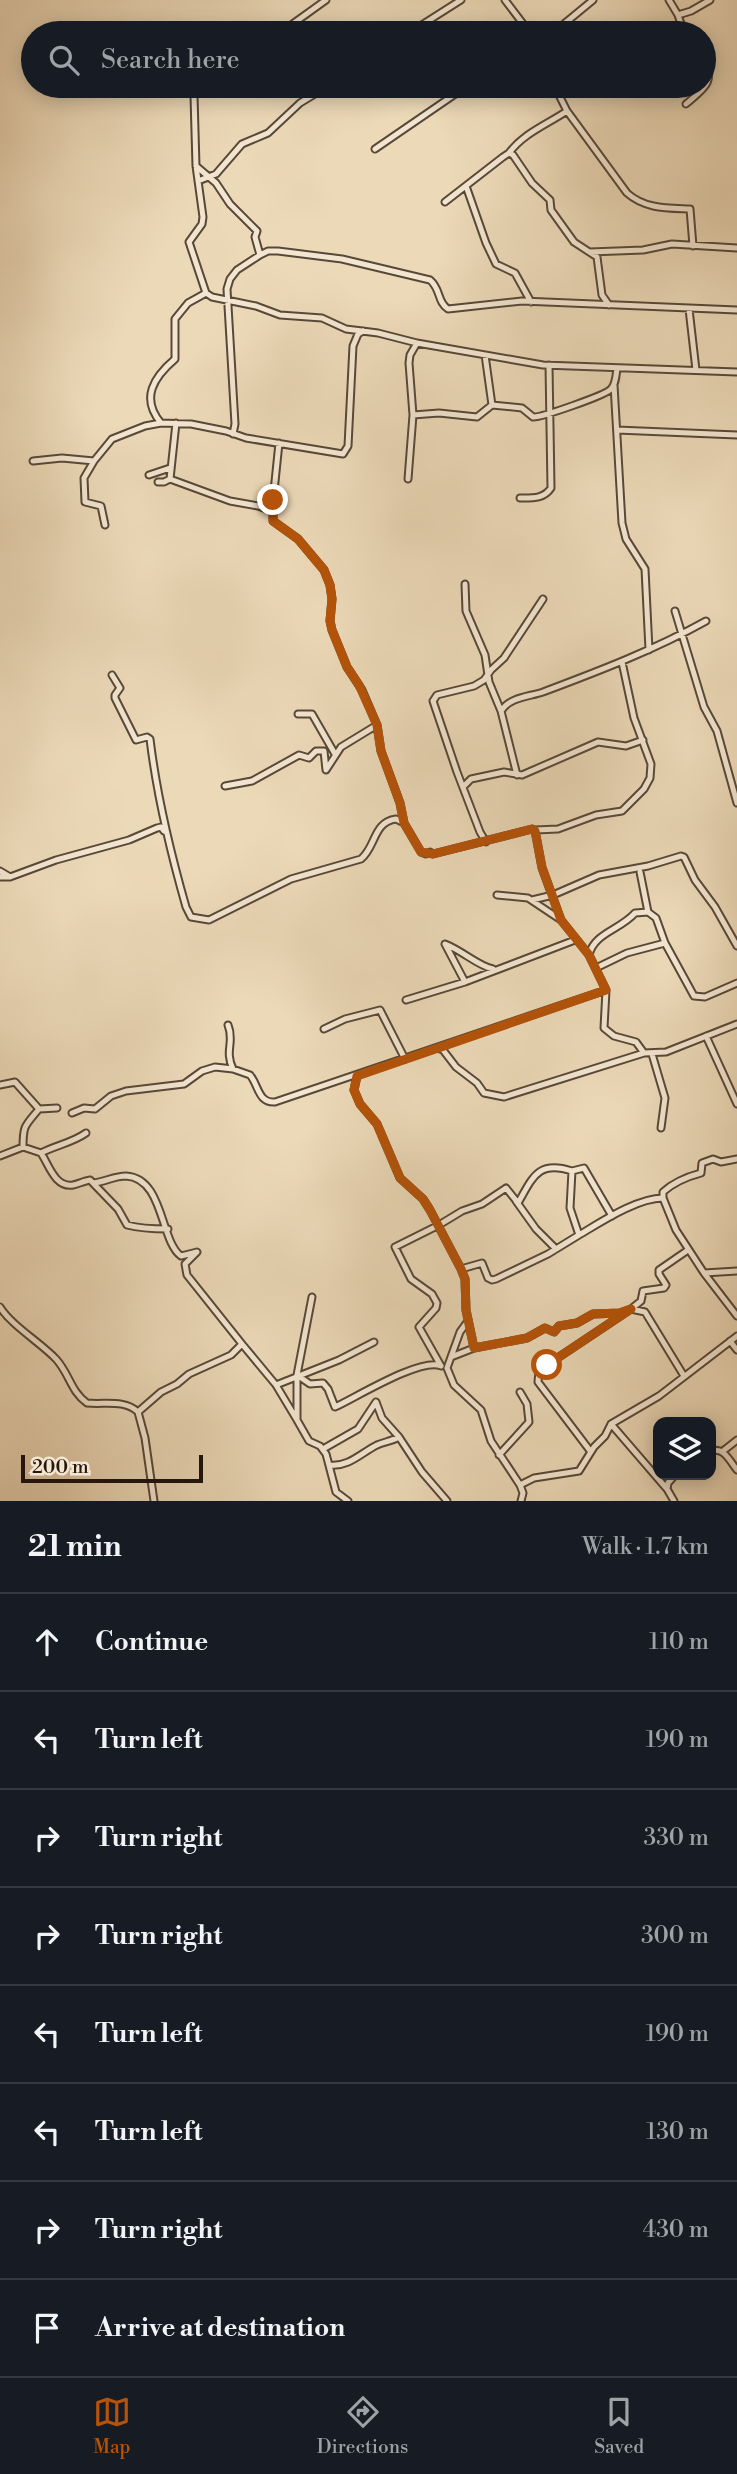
<!DOCTYPE html>
<meta charset="utf-8">
<style>
body{margin:0;font-family:"Libre Bodoni",serif;background:#242831;color:#f1f3f6}
.controls{position:absolute;right:21px;bottom:21px;display:grid;overflow:hidden;border-radius:14px;box-shadow:0 4px 18px #0003}
.controls button{width:63px;height:63px;display:grid;place-items:center;padding:0;border:0;border-bottom:2px solid #363941;background:#171b24;color:#f1f3f6;font:35px sans-serif}
.scale{position:absolute;left:21px;bottom:18px;width:182px;box-sizing:border-box;padding-left:7px;border:4px solid #27170d;border-top:0;font-size:19px;line-height:24px;white-space:nowrap;color:#27170d;-webkit-text-stroke:5px #f3e6d1;paint-order:stroke}
.stop{position:absolute;width:21px;height:21px;margin:-16px;border:5px solid #b45309;border-radius:50%;background:#fff}
.stop.end{background:#b45309;border-color:#fff;box-shadow:0 2px 7px #0008}
.list{margin:0;padding:0;list-style:none}
h2{display:flex;justify-content:space-between;align-items:center;height:91px;margin:0;padding:0 28px;font-size:30px}
h2 small{font-size:23px;font-weight:400;color:#9ea1a6}
.list li{display:grid;grid-template-columns:46px 1fr auto;gap:21px;align-items:center;box-sizing:border-box;height:98px;padding:0 28px;border-top:2px solid #363941}
.list b{display:block;font-size:26px;white-space:nowrap}
.list em{font-size:23px;font-style:normal;color:#9ea1a6}
.icon{flex:none;width:38px;height:38px;fill:none;stroke:currentColor;stroke-width:2;stroke-linecap:round;stroke-linejoin:round}
.map{position:relative;flex:none;width:737px;height:1501px;overflow:hidden}
.search{position:absolute;background:#171b24;box-shadow:0 4px 18px #0003;left:21px;right:21px;top:21px;height:77px;display:flex;align-items:center;gap:18px;box-sizing:border-box;padding:0 24px;border-radius:38px;color:#9ea1a6;font-size:26px}
.sheet{height:875px;background:#171b24}
nav{display:flex;justify-content:space-around;align-items:center;box-sizing:border-box;height:98px;border-top:2px solid #363941;background:#171b24;font-size:19px;color:#9ea1a6}
nav a{display:grid;justify-items:center;gap:4px}
nav .on{color:#b45309}
.map>svg:first-child{display:block}
</style>
<div class="map">
<svg width="737" height="1501" viewBox="0 0 737 1501">
<rect width="100%" height="100%" fill="#ecd9b8"/>
<filter id="stains"><feTurbulence type="fractalNoise" baseFrequency=".00286" numOctaves="4"/><feColorMatrix values="0 0 0 0 .2 0 0 0 0 .09 0 0 0 0 .02 0 0 0 .5 -.17"/></filter>
<radialGradient id="worn" r=".72"><stop offset=".6" stop-color="#630" stop-opacity="0"/><stop offset="1" stop-color="#630" stop-opacity=".3"/></radialGradient>
<g fill="none" stroke-linecap="round" stroke-linejoin="round">
<g stroke="#584838" stroke-width="9">
<path id="minor" d="M 505,0 L 530,33
M 669,0 L 678,15 L 684,33
M 678,15 L 691,11 L 710,0
M 280,33 L 326,0
M 409,33 L 461,0
M 553,33 L 593,0
M 200,86 L 195,90 L 194,96 L 196,166 L 203,217 L 202,224 L 189,242 L 206,293 L 212,297 L 256,306 L 280,315 L 322,318 L 346,329 L 378,333 L 417,343 L 543,365 L 737,372
M 560,97 L 567,111 L 627,193 C 645,209 667,208 690,209 L 693,246
M 686,104 C 703,89 716,83 704,60
M 375,149 L 467,86
M 509,153 C 524,133 546,125 567,111
M 196,166 L 216,183 L 230,204 L 257,231 L 255,237 L 260,255
M 198,181 L 216,174 L 242,144 L 268,133 L 300,103 L 328,86
M 466,186 L 486,243 L 496,264 L 515,273 L 531,302
M 445,202 L 503,157 L 509,153 L 513,155 L 532,183 L 550,200 L 551,210 L 574,242 L 597,257 L 602,295 L 609,305
M 590,252 L 643,250 L 672,244 L 737,248
M 689,309 L 696,370
M 485,355 L 492,405
M 614,385 L 622,523 L 626,539 L 645,569 L 649,650
M 413,415 L 439,413 L 477,417 L 492,405 L 522,408 L 533,417 C 540,418 606,395 611,389 C 616,384 616,375 617,368
M 161,423 C 140,398 154,377 175,359 L 175,319 L 188,303 L 206,293
M 617,430 L 737,435
M 233,434 L 235,424 L 227,289 L 230,279 L 237,270 L 260,255 L 268,251 L 278,251 L 342,259 L 430,280 C 441,289 437,302 448,309 L 522,301 L 737,310
M 279,443 L 273,501 L 273,521 L 298,539 L 324,570 L 330,585 L 332,599 L 330,621 L 332,630 L 347,667 L 362,690 L 377,725 L 381,751 L 400,803 L 404,823 L 421,852 L 426,854 L 430,852 L 433,854 L 532,829 L 535,830 L 542,868 L 561,920 L 589,955 L 606,990
M 33,461 L 62,458 L 94,461 L 112,439 L 145,426 L 161,423 L 191,424 L 226,431 L 246,438 L 343,454 L 348,446 L 353,346 L 358,334 L 363,331
M 94,461 L 84,478 L 85,502 L 101,506 L 105,525
M 149,475 L 170,468
M 170,479 L 176,423
M 408,479 L 413,415 L 409,363 L 410,355 L 417,343
M 158,482 L 164,482 L 170,479 L 230,501 L 258,506 L 272,511
M 520,498 C 532,498 544,499 551,488 L 549,365
M 465,584 L 466,611 L 485,655 L 489,682 L 501,711 L 517,775
M 675,611 L 704,707 L 717,731 L 737,803
M 112,675 L 120,688 L 115,695 L 115,698 L 136,740 L 147,737 L 150,739 C 157,797 170,851 186,907 L 191,917 L 209,920 L 291,879 L 361,859 C 376,847 373,822 396,819 L 404,823
M 501,711 C 510,697 528,697 543,692 C 599,671 654,650 706,621
M 298,714 L 312,714 L 335,754
M 225,786 L 252,781 L 299,755 L 309,758 L 316,751 L 324,751 L 326,770 L 341,747 L 377,725
M 464,786 L 471,779 L 504,772 L 522,775 L 598,742 L 626,746 L 643,740
M 535,830 L 558,829 L 596,815 L 622,811 L 644,789 L 650,778 L 651,764 L 634,718 L 622,662
M 486,842 L 480,832 L 457,772 L 433,701 L 437,695 L 474,686 L 484,680 L 491,670 L 504,658 L 543,599
M 0,871 L 10,877
M 640,872 L 648,912
M 0,877 L 10,877 L 56,860 L 129,840 L 157,828 L 161,827 L 164,831
M 497,895 L 528,898 L 561,920
M 532,900 L 553,895 L 599,875 L 648,866 L 681,856 L 684,857 L 695,880 L 715,907 L 737,946
M 589,955 C 594,933 620,930 635,913 L 648,912 L 656,918 L 665,943 L 694,996 L 705,997 L 737,983
M 596,968 L 627,953 L 665,943
M 465,982 L 445,944 C 463,951 478,966 493,969
M 406,1000 L 465,982 L 575,940
M 228,1025 C 235,1042 224,1050 233,1069
M 324,1029 L 345,1019 L 380,1010 L 405,1059
M 706,1036 L 737,1104
M 437,1048 L 443,1050 L 456,1067 L 477,1083 L 484,1093 L 504,1097 L 644,1053
M 652,1054 L 665,1098 L 661,1128
M 357,1076 L 354,1090 L 360,1104 L 377,1124 L 400,1178 L 423,1199 L 430,1210 L 461,1269 L 465,1279 L 466,1310 L 474,1348
M 0,1085 L 15,1082 L 39,1109
M 72,1113 L 84,1108 L 95,1109 L 111,1096 L 126,1091 L 184,1084 L 202,1071 L 215,1067 L 233,1069 L 250,1075 C 259,1086 258,1103 275,1102 L 606,990 L 604,1028 L 614,1036 L 636,1042 L 644,1053 L 666,1052 L 737,1024
M 23,1147 C 23,1125 25,1126 39,1109 L 57,1108
M 41,1153 C 49,1165 55,1188 73,1185 C 78,1184 84,1181 90,1180 L 118,1209 L 127,1225 C 138,1228 156,1229 168,1229
M 0,1156 L 23,1147 L 41,1153 C 56,1145 72,1143 86,1133
M 572,1171 L 584,1168 L 612,1216
M 93,1183 C 105,1182 114,1176 126,1176 C 164,1178 160,1241 181,1256 L 197,1252 L 185,1264 L 187,1275 L 242,1344
M 663,1198 L 663,1192 C 674,1182 686,1177 701,1173 L 702,1163 L 713,1159 L 721,1162 L 737,1159
M 516,1201 L 536,1229 L 556,1249
M 461,1269 L 482,1263 L 488,1278 L 492,1280 L 496,1279 L 548,1254 L 579,1235
M 704,1273 L 737,1316
M 312,1297 L 297,1375 L 297,1420 L 309,1441 L 320,1446 L 326,1454 L 336,1492 L 348,1501
M 0,1307 C 11,1325 41,1343 56,1359 C 69,1373 71,1392 87,1403 C 104,1405 124,1399 138,1412 L 161,1392 L 177,1384 L 189,1374 L 231,1355 L 242,1344 L 276,1385 L 297,1420
M 468,1321 L 460,1332 L 447,1368 L 454,1385 L 481,1410 L 491,1441 L 520,1485 L 523,1493 L 521,1501
M 730,1341 L 737,1350
M 451,1357 L 474,1348 L 527,1338 L 545,1328 L 554,1332 L 559,1326 L 577,1323 L 593,1314 L 620,1313 L 631,1309 L 641,1301 L 643,1291 L 664,1288 L 666,1285 L 659,1274 L 659,1270 L 688,1250
M 441,1366 L 419,1327 L 436,1308 L 437,1303 L 432,1294 L 411,1279 L 395,1247 L 439,1225 L 462,1211 L 482,1204 L 506,1188 L 518,1203 C 533,1177 538,1160 572,1171 L 570,1208 L 579,1235 C 601,1222 637,1198 663,1198 L 676,1230 L 704,1273 L 737,1271
M 297,1375 L 310,1384 L 323,1383 L 328,1389 L 335,1407 C 355,1398 421,1357 441,1366
M 276,1385 L 339,1360 L 374,1342
M 138,1412 L 145,1438 L 154,1501
M 611,1424 L 667,1489 L 674,1501
M 323,1449 L 358,1429 L 376,1402 L 382,1418 L 399,1437
M 711,1451 C 724,1447 729,1460 737,1470
M 723,1451 L 737,1440
M 591,1452 L 538,1382 L 539,1371 L 547,1365 L 631,1309 L 645,1312 L 684,1376
M 499,1455 L 529,1422 L 527,1404 L 520,1392
M 330,1465 C 349,1467 361,1453 377,1445 C 384,1442 392,1441 399,1437 L 422,1472 L 447,1501
M 520,1485 L 534,1478 L 579,1471 L 594,1447 L 605,1436 L 611,1424 L 659,1396 L 737,1336
M 667,1489 L 668,1483 L 675,1475"/>
</g>
<use href="#minor" stroke="#f3e6d1" stroke-width="5"/>
</g>
<g fill="none" stroke-linecap="round" stroke-linejoin="round">
<path stroke="#b45309" stroke-width="9" d="M 273,500 L 273,521 L 298,539 L 324,570 L 330,585 L 332,599 L 330,621 L 332,630 L 347,667 L 359,685 L 377,725 L 381,751 L 400,803 L 404,823 L 421,852 L 433,854 L 532,829 L 535,831 L 542,867 L 561,920 L 589,955 L 606,990 L 357,1076 L 354,1090 L 360,1104 L 377,1124 L 400,1178 L 423,1199 L 430,1210 L 461,1269 L 465,1279 L 466,1310 L 474,1348 L 527,1338 L 545,1328 L 554,1332 L 559,1326 L 577,1323 L 593,1314 L 620,1313 L 631,1309 L 547,1365"/>
</g>
<rect width="100%" height="100%" filter="url(#stains)"/>
<rect width="100%" height="100%" fill="url(#worn)"/>
</svg>
<div class="controls">
<button><svg class="icon" aria-label="layers" viewBox="0 0 24 24"><path d="M12 4l9 5-9 5-9-5zM3 14l9 5 9-5"/></svg></button>
</div>
<div class="scale">200 m</div>
<div class="stop" style="left:547px;top:1365px"></div>
<div class="stop end" style="left:273px;top:500px"></div>
<div class="search"><svg class="icon" aria-label="search" viewBox="0 0 24 24"><circle cx="10" cy="10" r="6"/><path d="M15 15l6 6"/></svg>Search here</div>
</div>
<section class="sheet">
<h2>21 min<small>Walk · 1.7 km</small></h2>
<ul class="list">
<li><svg class="icon" aria-label="ahead" viewBox="0 0 24 24"><path d="M12 20V5M6 11l6-6 6 6"/></svg><div><b>Continue</b></div><em>110 m</em></li>
<li><svg class="icon" aria-label="left" viewBox="0 0 24 24"><path d="M17 20v-9H6M10 6l-5 5 5 5"/></svg><div><b>Turn left</b></div><em>190 m</em></li>
<li><svg class="icon" aria-label="right" viewBox="0 0 24 24"><path d="M7 20v-9h11M14 6l5 5-5 5"/></svg><div><b>Turn right</b></div><em>330 m</em></li>
<li><svg class="icon" aria-label="right" viewBox="0 0 24 24"><path d="M7 20v-9h11M14 6l5 5-5 5"/></svg><div><b>Turn right</b></div><em>300 m</em></li>
<li><svg class="icon" aria-label="left" viewBox="0 0 24 24"><path d="M17 20v-9H6M10 6l-5 5 5 5"/></svg><div><b>Turn left</b></div><em>190 m</em></li>
<li><svg class="icon" aria-label="left" viewBox="0 0 24 24"><path d="M17 20v-9H6M10 6l-5 5 5 5"/></svg><div><b>Turn left</b></div><em>130 m</em></li>
<li><svg class="icon" aria-label="right" viewBox="0 0 24 24"><path d="M7 20v-9h11M14 6l5 5-5 5"/></svg><div><b>Turn right</b></div><em>430 m</em></li>
<li><svg class="icon" aria-label="arrive" viewBox="0 0 24 24"><path d="M6 21V4h12l-3 4 3 4H6"/></svg><div><b>Arrive at destination</b></div></li>
</ul>
</section>
<nav>
<a class="on"><svg class="icon" aria-label="map" viewBox="0 0 24 24"><path d="M3 6l6-2 6 2 6-2v14l-6 2-6-2-6 2zM9 4v14M15 6v14"/></svg>Map</a>
<a><svg class="icon" aria-label="directions" viewBox="0 0 24 24"><path d="M12 3l9 9-9 9-9-9zM9 14v-3h6M13 9l2 2-2 2"/></svg>Directions</a>
<a><svg class="icon" aria-label="saved" viewBox="0 0 24 24"><path d="M7 4h10v16l-5-4-5 4z"/></svg>Saved</a>
</nav>
